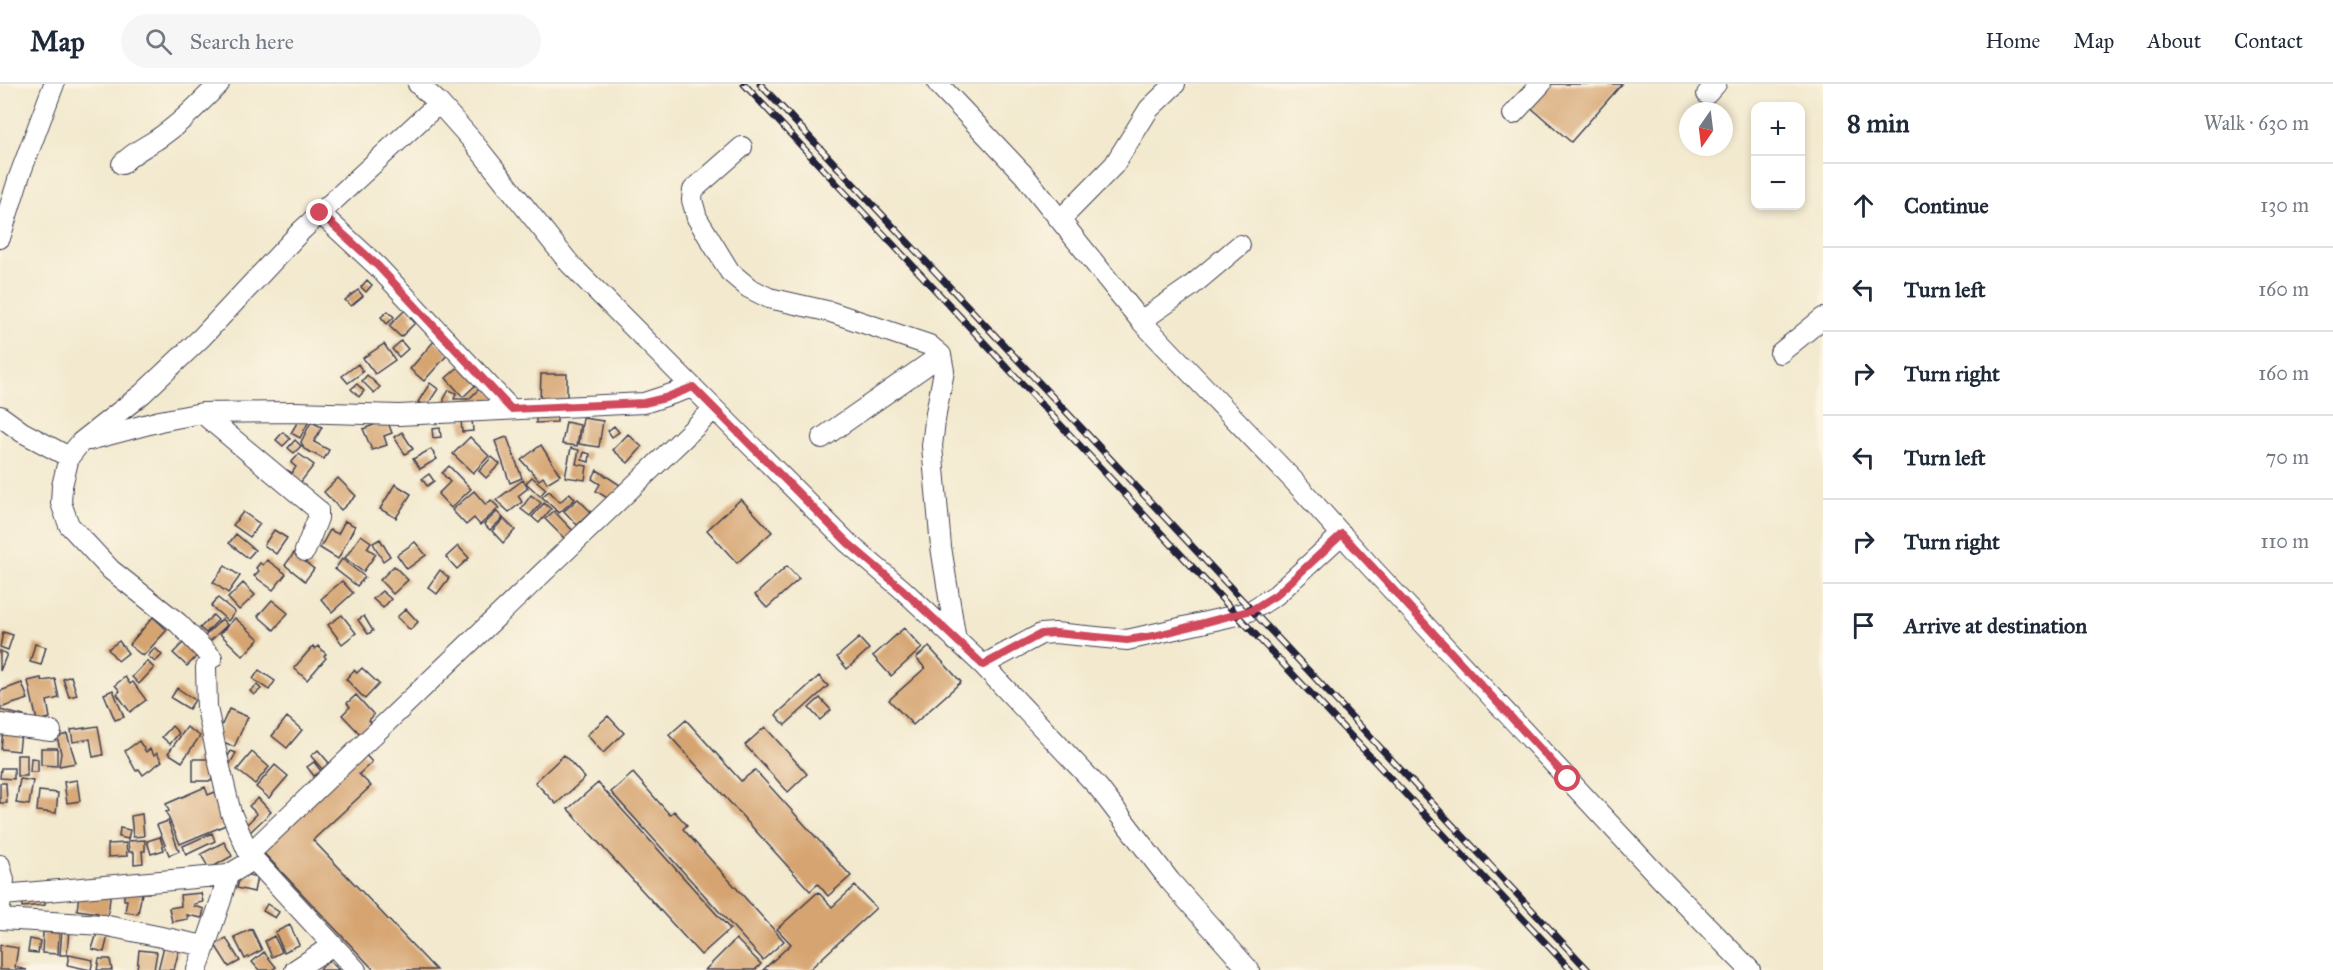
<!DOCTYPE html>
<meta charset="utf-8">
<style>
body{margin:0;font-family:"IM FELL Great Primer",serif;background:#f6f6f7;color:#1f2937}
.controls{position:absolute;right:18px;top:18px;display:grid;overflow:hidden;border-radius:12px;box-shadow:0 3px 9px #0003}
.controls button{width:54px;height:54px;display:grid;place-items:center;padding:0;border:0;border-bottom:2px solid #e0e1e3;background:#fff;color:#1f2937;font:30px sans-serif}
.compass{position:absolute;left:1679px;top:18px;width:54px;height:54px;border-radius:50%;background:#fff;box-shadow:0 3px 9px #0003;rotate:194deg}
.stop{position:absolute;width:18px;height:18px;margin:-14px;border:4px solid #d1495b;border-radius:50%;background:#fff}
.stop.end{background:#d1495b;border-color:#fff;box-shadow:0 2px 6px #0008}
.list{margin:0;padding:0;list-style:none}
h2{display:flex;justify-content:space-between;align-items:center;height:78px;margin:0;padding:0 24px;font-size:26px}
h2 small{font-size:20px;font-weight:400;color:#747a83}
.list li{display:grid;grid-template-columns:39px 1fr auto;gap:18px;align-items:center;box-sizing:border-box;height:84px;padding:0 24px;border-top:2px solid #e0e1e3}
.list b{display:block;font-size:22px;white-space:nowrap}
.list em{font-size:20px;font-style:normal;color:#747a83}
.icon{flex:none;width:33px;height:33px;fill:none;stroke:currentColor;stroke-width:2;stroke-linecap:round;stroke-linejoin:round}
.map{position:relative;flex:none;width:1823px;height:886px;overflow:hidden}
header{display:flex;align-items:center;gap:36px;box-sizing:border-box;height:84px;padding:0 30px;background:#fff;border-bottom:2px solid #e0e1e3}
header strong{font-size:28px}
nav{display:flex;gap:33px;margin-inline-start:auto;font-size:21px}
.search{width:420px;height:54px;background:#f6f6f7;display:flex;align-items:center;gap:15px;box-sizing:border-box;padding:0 21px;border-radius:33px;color:#747a83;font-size:22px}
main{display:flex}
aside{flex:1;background:#fff}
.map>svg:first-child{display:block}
</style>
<header>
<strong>Map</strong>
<div class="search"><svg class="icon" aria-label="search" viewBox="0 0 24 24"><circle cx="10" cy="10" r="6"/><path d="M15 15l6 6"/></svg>Search here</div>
<nav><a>Home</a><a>Map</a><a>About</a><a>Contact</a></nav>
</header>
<main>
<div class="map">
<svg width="1823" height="886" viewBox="0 0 1823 886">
<rect width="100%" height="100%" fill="#fcf5e5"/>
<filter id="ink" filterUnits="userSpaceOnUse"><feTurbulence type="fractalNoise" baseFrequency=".0167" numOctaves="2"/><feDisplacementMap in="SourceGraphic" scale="12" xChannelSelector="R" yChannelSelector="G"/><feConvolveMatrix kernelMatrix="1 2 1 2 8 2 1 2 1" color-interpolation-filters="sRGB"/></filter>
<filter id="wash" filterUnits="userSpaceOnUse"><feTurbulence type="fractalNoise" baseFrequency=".008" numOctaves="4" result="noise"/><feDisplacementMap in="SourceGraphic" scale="24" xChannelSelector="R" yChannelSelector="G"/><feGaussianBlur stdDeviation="1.35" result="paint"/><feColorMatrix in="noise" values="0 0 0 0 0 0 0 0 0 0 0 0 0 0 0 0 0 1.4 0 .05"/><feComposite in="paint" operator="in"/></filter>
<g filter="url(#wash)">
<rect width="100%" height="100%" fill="#f2e9ce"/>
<g id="blocks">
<path fill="#d6a471" d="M 1548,0 L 1622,0 L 1571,58 L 1529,22 Z
M 367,196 L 372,201 L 366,208 L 361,203 Z
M 358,206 L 363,212 L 351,222 L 345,216 Z
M 407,224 L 413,231 L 410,233 L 415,239 L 401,253 L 389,242 Z
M 388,227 L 394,233 L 387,240 L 381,233 Z
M 435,256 L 449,269 L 424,297 L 410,285 Z
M 401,257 L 408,265 L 399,273 L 392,265 Z
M 384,260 L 395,276 L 375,290 L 363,274 Z
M 463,279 L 480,297 L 463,313 L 446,294 Z
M 358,280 L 363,288 L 348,299 L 342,292 Z
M 541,290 L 567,290 L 567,319 L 540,318 Z
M 367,291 L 380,303 L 374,309 L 362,297 Z
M 430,299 L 438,305 L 426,323 L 418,318 Z
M 357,300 L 364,307 L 359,313 L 351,305 Z
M 483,301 L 498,316 L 444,324 L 444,315 L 449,306 L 456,309 L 454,315 L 469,315 Z
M 557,328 L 557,338 L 536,339 L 536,329 Z
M 301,332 L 309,337 L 300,354 L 291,349 Z
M 583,334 L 603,337 L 599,363 L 579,360 Z
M 472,335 L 473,347 L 462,348 L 461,336 Z
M 387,336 L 392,349 L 384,352 L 387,361 L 372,366 L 363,345 Z
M 311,338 L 322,343 L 314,358 L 329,366 L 324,375 L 304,365 L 301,358 Z
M 566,338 L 580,341 L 577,362 L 562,360 Z
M 614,342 L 619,348 L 612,353 L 608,347 Z
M 440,344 L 441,353 L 433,354 L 432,345 Z
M 283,348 L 290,355 L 283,362 L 276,356 Z
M 402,348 L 413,365 L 405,370 L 394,353 Z
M 628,350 L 642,363 L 628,379 L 613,366 Z
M 470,353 L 489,372 L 473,389 L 453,370 Z
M 507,353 L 522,394 L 510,399 L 495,357 Z
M 295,356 L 301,362 L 294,369 L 288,364 Z
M 541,361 L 560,391 L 547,399 L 543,393 L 539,396 L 521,376 Z
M 571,364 L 579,366 L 576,380 L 587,382 L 585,396 L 565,393 Z
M 431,365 L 437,375 L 420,385 L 413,375 Z
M 584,368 L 590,370 L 589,378 L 582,376 Z
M 299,370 L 314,381 L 296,404 L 282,393 L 287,386 L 292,389 L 296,383 L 291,379 Z
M 492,373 L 500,380 L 486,394 L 479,387 Z
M 449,382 L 471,405 L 451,424 L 438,410 L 450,398 L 442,389 Z
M 597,386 L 620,401 L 612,417 L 596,407 L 600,400 L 592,395 Z
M 429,390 L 434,397 L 427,402 L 422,395 Z
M 532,393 L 546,405 L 540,412 L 526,399 Z
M 338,394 L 356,412 L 341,426 L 324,408 Z
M 523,396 L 528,404 L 518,412 L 522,418 L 509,428 L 496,416 Z
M 395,400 L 411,410 L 396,434 L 380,425 Z
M 474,407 L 486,421 L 491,416 L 499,424 L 480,441 L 474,434 L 466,441 L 452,426 Z
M 549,407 L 560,418 L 570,409 L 575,415 L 559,429 L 542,413 Z
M 531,411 L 541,419 L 530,432 L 521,425 Z
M 578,415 L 591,428 L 577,441 L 564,427 Z
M 741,415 L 772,448 L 737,479 L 707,446 Z
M 544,419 L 551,425 L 539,439 L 532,433 Z
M 554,427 L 577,451 L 569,459 L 545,435 Z
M 243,428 L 260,440 L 250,453 L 233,441 Z
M 497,428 L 503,434 L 490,446 L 484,440 Z
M 504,435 L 515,446 L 503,459 L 492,447 Z
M 345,437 L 355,442 L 338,475 L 320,464 L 330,446 L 338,450 Z
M 274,446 L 287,454 L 276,470 L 264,461 Z
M 236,450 L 255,466 L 248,474 L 229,459 Z
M 361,451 L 371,458 L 367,464 L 376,470 L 363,488 L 345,474 Z
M 380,455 L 390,472 L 383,477 L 373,459 Z
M 415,458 L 426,471 L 407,485 L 397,471 Z
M 458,462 L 469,474 L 457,485 L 446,473 Z
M 294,469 L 314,485 L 305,497 L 285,481 Z
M 342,475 L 365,493 L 357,502 L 335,485 Z
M 267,476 L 286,490 L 273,506 L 254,492 L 259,487 L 256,484 L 260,479 L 263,481 Z
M 225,482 L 240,492 L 228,509 L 213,498 Z
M 394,482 L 408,496 L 393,510 L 380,496 Z
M 787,482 L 799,495 L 767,524 L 755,511 Z
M 440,486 L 449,494 L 437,510 L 428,503 Z
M 342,497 L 353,509 L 332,528 L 321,515 Z
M 243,499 L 255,511 L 239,526 L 228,514 Z
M 382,507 L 391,515 L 383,524 L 373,515 Z
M 218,514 L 235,528 L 228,537 L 211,522 Z
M 272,516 L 288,529 L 274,546 L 258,532 Z
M 406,525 L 418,538 L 410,546 L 397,533 Z
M 213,531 L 218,536 L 206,549 L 200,544 Z
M 342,531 L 356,549 L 342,560 L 328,541 Z
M 364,532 L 373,547 L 368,550 L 358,536 Z
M 153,533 L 167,546 L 143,572 L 129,561 Z
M 235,534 L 259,555 L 243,572 L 220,550 Z
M 222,535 L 227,541 L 206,561 L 201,556 Z
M 904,544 L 922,564 L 891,592 L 873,572 Z
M 3,548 L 13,551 L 8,566 L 0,563 Z
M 859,554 L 869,565 L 847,585 L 837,573 Z
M 119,557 L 128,569 L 118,577 L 108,565 Z
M 183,559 L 197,572 L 187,582 L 173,569 Z
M 35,560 L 46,563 L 41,581 L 30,578 Z
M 313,562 L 315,565 L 318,562 L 326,570 L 324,572 L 326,574 L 307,596 L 294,584 Z
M 929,563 L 961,598 L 913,641 L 889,616 L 925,584 L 916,574 Z
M 155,564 L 162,571 L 155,578 L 148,572 Z
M 0,567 L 7,570 L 0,587 Z
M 147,577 L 154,584 L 139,600 L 132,593 Z
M 362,584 L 379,600 L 365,615 L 346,595 L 354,586 L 357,589 Z
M 259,586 L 275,597 L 269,606 L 253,595 Z
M 71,592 L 77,611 L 69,613 L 63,595 Z
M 819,592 L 828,602 L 785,641 L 776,631 Z
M 125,593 L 130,600 L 133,598 L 146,616 L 130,628 L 117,610 L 120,607 L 115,601 Z
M 41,594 L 42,597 L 55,595 L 59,614 L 47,617 L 50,634 L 37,637 L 28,597 Z
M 22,599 L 28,615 L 0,624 L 0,607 Z
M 257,601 L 261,605 L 254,611 L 250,607 Z
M 177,604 L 195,616 L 189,625 L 171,614 Z
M 113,606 L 124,633 L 115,636 L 104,610 Z
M 356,611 L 374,631 L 369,636 L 372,640 L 360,650 L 342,631 L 350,623 L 347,619 Z
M 820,614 L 831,626 L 820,636 L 809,624 Z
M 229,625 L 248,633 L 234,663 L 216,654 Z
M 0,626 L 28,633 L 26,643 L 0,637 Z
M 608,632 L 624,649 L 603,669 L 587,651 Z
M 287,633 L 302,646 L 287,664 L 272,652 Z
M 686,636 L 741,697 L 755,686 L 851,792 L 828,812 L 818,800 L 810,807 L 669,651 Z
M 98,642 L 103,671 L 93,673 L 90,655 L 73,658 L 71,646 Z
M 172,642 L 179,649 L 170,660 L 162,653 Z
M 187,643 L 200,652 L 182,678 L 168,669 Z
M 765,643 L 807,690 L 788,708 L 745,661 Z
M 3,647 L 21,649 L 19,667 L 1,665 Z
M 67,650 L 76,679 L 59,682 L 61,669 L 57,653 Z
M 139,657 L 146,668 L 150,665 L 154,671 L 157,669 L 162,677 L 143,691 L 139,685 L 136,687 L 125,667 Z
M 41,664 L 57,664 L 57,682 L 41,681 Z
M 318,666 L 329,679 L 322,685 L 311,672 Z
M 231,667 L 236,669 L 227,685 L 222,682 Z
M 362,667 L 372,678 L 359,690 L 371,702 L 313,756 L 436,886 L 374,886 L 259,764 Z
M 252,668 L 269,683 L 255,700 L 237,686 Z
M 17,671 L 27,671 L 27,692 L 17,692 Z
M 564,671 L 585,694 L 556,720 L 535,698 Z
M 31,674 L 38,675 L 38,688 L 30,688 Z
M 193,675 L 211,675 L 212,697 L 193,697 Z
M 314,678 L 321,687 L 314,692 L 307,683 Z
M 275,681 L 288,692 L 269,714 L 256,703 Z
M 1,684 L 14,684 L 14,695 L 0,694 Z
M 633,689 L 670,731 L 674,727 L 687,741 L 683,745 L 784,857 L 763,876 L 611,708 Z
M 20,695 L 33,697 L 29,721 L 16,719 Z
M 77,696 L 80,717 L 67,719 L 64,698 Z
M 0,699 L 6,699 L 7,719 L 0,719 Z
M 598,699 L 730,845 L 701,871 L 568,725 Z
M 205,703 L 208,711 L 215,708 L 228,740 L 180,760 L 166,728 L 169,727 L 166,720 Z
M 39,707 L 58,709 L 56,729 L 37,727 Z
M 258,714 L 271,728 L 248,750 L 243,744 L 257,730 L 249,722 Z
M 142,730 L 144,752 L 133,753 L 131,732 Z
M 168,737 L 179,767 L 169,771 L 157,741 Z
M 120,744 L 130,746 L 128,755 L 119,753 Z
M 212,749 L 215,757 L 186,771 L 183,762 Z
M 160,753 L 164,766 L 151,770 L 147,757 Z
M 145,756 L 145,767 L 142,767 L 143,779 L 134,780 L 134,768 L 129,768 L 128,757 Z
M 224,758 L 232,772 L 209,785 L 201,770 Z
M 126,759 L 127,772 L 108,773 L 108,760 Z
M 241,789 L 257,793 L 254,808 L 237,804 Z
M 149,802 L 149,809 L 142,809 L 138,830 L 125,828 L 127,816 L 124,816 L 124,809 Z
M 855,802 L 876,824 L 809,886 L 763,886 L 791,860 L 777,845 L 818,808 L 832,823 Z
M 108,808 L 110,813 L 108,833 L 98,832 L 98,829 L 77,826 L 79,811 Z
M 201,809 L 203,818 L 194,820 L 194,822 L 204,825 L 202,834 L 187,831 L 188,835 L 172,838 L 169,824 L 181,822 L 180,811 Z
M 45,815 L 45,821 L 22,823 L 22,817 Z
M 267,820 L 279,828 L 275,834 L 263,827 Z
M 290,841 L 299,861 L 284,868 L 275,848 Z
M 62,845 L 69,845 L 67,871 L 60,871 Z
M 252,845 L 262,866 L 245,875 L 234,853 Z
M 43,848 L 59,849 L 58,870 L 42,869 Z
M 97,849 L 108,852 L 104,868 L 92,865 Z
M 274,852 L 282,868 L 272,873 L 265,857 Z
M 226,854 L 240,877 L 229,883 L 215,861 Z
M 30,855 L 40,857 L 38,869 L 28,868 Z
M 736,855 L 761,880 L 755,886 L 705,886 Z
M 0,861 L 18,864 L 15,883 L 27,886 L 0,886 Z
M 164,862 L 179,866 L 174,886 L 158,886 Z
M 139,866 L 157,868 L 154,886 L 137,886 Z
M 264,868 L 276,883 L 272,886 L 259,886 L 252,878 Z
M 69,871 L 93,876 L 91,886 L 67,881 Z
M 99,875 L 110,875 L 112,886 L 97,886 Z
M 329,876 L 339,886 L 319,886 Z"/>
</g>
</g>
<g filter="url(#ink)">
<use href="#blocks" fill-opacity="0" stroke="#414051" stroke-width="1.5"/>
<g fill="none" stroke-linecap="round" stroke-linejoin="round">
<g stroke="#414051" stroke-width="22">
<path id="minor" d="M 418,0 L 439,19 L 470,54 L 570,180 L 848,459 L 902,505 L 983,581 L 1098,703 L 1170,797 L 1249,886
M 938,0 L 1024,91 L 1141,237 L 1294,397 L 1369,481 L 1659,793 L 1750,886
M 1707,10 L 1716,0
M 1513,30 L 1541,0
M 742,63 L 693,106 L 692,116 L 697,134 L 730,188 L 749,204 L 769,214 L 831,228 L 929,261 L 941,271 L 944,287 L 936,329 L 932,362 L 941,463 L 956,557
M 122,80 C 132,69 143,64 156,56 C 180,40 199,20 219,0
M 320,129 L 377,182 L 511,325
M 1060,136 L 1114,81 L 1149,25 L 1175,0
M 0,154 L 19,93 L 54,0
M 1141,237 L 1190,203 L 1240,161
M 1780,269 L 1823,234
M 202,329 L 318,426 L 318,434 L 305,467
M 0,332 L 22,348 L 69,373
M 822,354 L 941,271
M 89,356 L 160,337 L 202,329 L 295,328 L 399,331 L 644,319 L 693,303
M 212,574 L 178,539 L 111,486 L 69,441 L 61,419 L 62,402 L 69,373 L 81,358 L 142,310 L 202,253 L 301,147 L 439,19
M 983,581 L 1041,550 L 1055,549 L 1127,556 L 1237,531 L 1252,526 L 1276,511 L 1342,450
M 206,583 L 207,624 L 217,671 L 231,729 L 249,770
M 0,640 L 51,647
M 0,781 L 4,796 L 0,823
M 3,811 L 228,791 L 253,776
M 0,835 L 103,841 L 205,862
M 197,886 L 221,816 L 228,791
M 295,886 L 333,861
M 356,886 L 249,770 L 714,325"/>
</g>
<use href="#minor" stroke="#fff" stroke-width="20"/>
<g stroke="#22223b" stroke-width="7">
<path id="rail" d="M 744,0 L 1237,531 L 1571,886
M 760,0 L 1588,886"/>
</g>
<use href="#rail" stroke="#fcf5e5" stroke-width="4.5" stroke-dasharray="14" stroke-linecap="butt"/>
</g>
</g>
<g fill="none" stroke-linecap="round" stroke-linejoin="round" filter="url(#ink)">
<path stroke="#d1495b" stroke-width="8" d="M 320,129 L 378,182 L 511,325 L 644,319 L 665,314 L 693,303 L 848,459 L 902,505 L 983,581 L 1041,550 L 1055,549 L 1127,556 L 1154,552 L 1252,526 L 1276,511 L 1342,450 L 1568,695"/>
</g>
</svg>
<div class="controls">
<button>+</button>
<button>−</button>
</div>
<svg class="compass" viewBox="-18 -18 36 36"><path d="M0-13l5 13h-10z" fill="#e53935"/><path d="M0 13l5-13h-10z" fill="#747a83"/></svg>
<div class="stop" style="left:1568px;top:695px"></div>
<div class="stop end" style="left:320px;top:129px"></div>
</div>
<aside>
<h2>8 min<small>Walk · 630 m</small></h2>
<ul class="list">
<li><svg class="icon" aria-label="ahead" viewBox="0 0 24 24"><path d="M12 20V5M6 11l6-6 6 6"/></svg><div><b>Continue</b></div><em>130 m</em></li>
<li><svg class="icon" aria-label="left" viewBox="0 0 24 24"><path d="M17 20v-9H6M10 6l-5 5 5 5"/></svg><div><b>Turn left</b></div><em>160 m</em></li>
<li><svg class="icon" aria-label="right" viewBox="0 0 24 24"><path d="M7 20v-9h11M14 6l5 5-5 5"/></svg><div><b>Turn right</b></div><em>160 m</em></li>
<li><svg class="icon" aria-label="left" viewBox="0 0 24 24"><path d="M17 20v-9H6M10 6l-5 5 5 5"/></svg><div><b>Turn left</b></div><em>70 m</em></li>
<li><svg class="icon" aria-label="right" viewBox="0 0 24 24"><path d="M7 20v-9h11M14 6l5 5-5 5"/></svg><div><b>Turn right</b></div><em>110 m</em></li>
<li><svg class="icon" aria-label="arrive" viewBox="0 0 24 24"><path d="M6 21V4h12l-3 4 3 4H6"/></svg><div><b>Arrive at destination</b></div></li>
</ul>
</aside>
</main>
